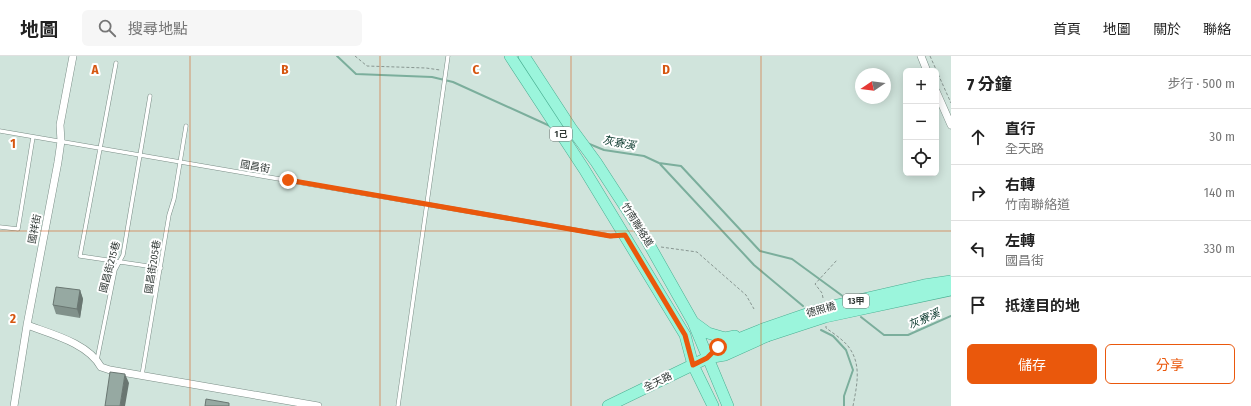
<!DOCTYPE html>
<html lang="zh-TW">
<meta charset="utf-8">
<style>
body{margin:0;font-family:"Fira Sans Condensed","Noto Sans TC",sans-serif;background:#f6f6f6;color:#222}
.controls{position:absolute;right:12px;top:12px;display:grid;overflow:hidden;border-radius:6px;box-shadow:0 2px 10px #0003}
.controls button{width:36px;height:36px;display:grid;place-items:center;padding:0;border:0;border-bottom:1px solid #e0e0e0;background:#fff;color:#222;font:20px sans-serif}
.compass{position:absolute;left:855px;top:12px;width:36px;height:36px;border-radius:50%;background:#fff;box-shadow:0 2px 10px #0003;rotate:257deg}
.stop{position:absolute;width:12px;height:12px;margin:-9px;border:3px solid #ea580c;border-radius:50%;background:#fff}
.stop.end{background:#ea580c;border-color:#fff;box-shadow:0 1px 4px #0008}
.list{margin:0;padding:0;list-style:none}
h2{display:flex;justify-content:space-between;align-items:center;height:52px;margin:0;padding:0 16px;font-size:17px}
h2 small{font-size:13px;font-weight:400;color:#767676}
.list li{display:grid;grid-template-columns:26px 1fr auto;gap:12px;align-items:center;box-sizing:border-box;height:56px;padding:0 16px;border-top:1px solid #e0e0e0}
.list b{display:block;font-size:15px;white-space:nowrap}
.list p{margin:0;font-size:13px;white-space:nowrap;color:#767676}
.list em{font-size:13px;font-style:normal;color:#767676}
.actions{display:flex;gap:8px;padding:12px 16px}
.actions a{flex:1;padding:9px 0;border:1px solid #ea580c;border-radius:6px;text-align:center;font-size:14px;color:#ea580c}
.actions .main{background:#ea580c;color:#fff}
.icon{flex:none;width:22px;height:22px;fill:none;stroke:currentColor;stroke-width:2;stroke-linecap:round;stroke-linejoin:round}
.map{position:relative;flex:none;width:951px;height:350px;overflow:hidden}
header{display:flex;align-items:center;gap:24px;box-sizing:border-box;height:56px;padding:0 20px;background:#fff;border-bottom:1px solid #e0e0e0}
header strong{font-size:19px}
nav{display:flex;gap:22px;margin-inline-start:auto;font-size:14px}
.search{width:280px;height:36px;background:#f6f6f6;display:flex;align-items:center;gap:10px;box-sizing:border-box;padding:0 14px;border-radius:6px;color:#767676;font-size:15px}
main{display:flex}
aside{flex:1;background:#fff}
.map>svg:first-child{display:block}
</style>
<header>
<strong>地圖</strong>
<div class="search"><svg class="icon" aria-label="search" viewBox="0 0 24 24"><circle cx="10" cy="10" r="6"/><path d="M15 15l6 6"/></svg>搜尋地點</div>
<nav><a>首頁</a><a>地圖</a><a>關於</a><a>聯絡</a></nav>
</header>
<main>
<div class="map">
<svg width="951" height="350" viewBox="0 0 951 350">
<rect width="100%" height="100%" fill="#d0e4dc"/>
<g fill="none" stroke-linecap="round" stroke-linejoin="round">
<path stroke="#7bae9c" stroke-width="2" d="M 337,0 L 356,18 L 432,21 L 453,26 L 550,70
M 587,87 L 604,94 L 644,100 L 659,107 L 681,110 L 760,195 L 792,203 L 844,241
M 660,108 L 754,209 L 803,250
M 861,261 L 884,279 L 908,279 L 951,260
M 821,274 L 833,280 L 846,294 L 853,314 L 844,340 L 844,350"/>
<g stroke="#7a8d86" stroke-width="4.5">
<path id="lane" d="M 116,7 L 80,200 L 161,212
M 0,75 L 611,180 L 622,179
M 0,171 L 18,173 L 33,81
M 97,304 L 115,214 L 123,199 L 150,40
M 142,319 L 169,159 L 174,143 L 186,70
M 398,350 L 448,0"/>
</g>
<g stroke="#7a8d86" stroke-width="8">
<path id="street" d="M 921,0 L 927,15
M 936,35 L 951,69
M 27,269 C 51,278 88,287 101,311 L 110,314 L 318,350
M 14,350 L 27,269 L 58,106 L 61,85 L 60,69 L 73,0"/>
</g>
<g stroke="#4aaf92" stroke-width="12">
<path id="primary" d="M 510,0 L 584,113 L 685,279 L 693,309 L 713,350
M 524,0 L 571,72 L 596,106 L 646,183 L 693,266 L 728,350
M 693,266 L 708,277 L 725,282 L 735,280
M 707,302 L 725,299 L 767,280
M 608,350 L 707,302 L 718,291 L 763,273"/>
</g>
<path stroke="#889691" stroke-width="1" stroke-dasharray="3 2" stroke-linecap="butt" d="M 355,0 L 367,10 L 426,12 L 440,14
M 930,0 L 951,47
M 661,191 L 697,196 L 746,239 L 754,253
M 823,242 L 822,237 L 815,228 L 837,204
M 826,270 L 826,272 C 833,277 842,283 848,290 C 862,308 857,329 853,350"/>
<use href="#lane" stroke="#fff" stroke-width="3.5"/>
<use href="#street" stroke="#fff" stroke-width="7"/>
<use href="#primary" stroke="#9bf5dc" stroke-width="11"/>
<g stroke="#4aaf92" stroke-width="12" stroke-linecap="butt">
<path id="primary-bridge" d="M 763,273 L 824,252 L 924,229 L 951,225
M 767,280 L 825,261 L 951,234"/>
</g>
<use href="#primary-bridge" stroke="#9bf5dc" stroke-width="11"/>
</g>
<path fill="#81918b" d="M 80,234 L 83,243 L 80,262 L 56,258 L 53,249 Z"/>
<path fill="#697671" d="M 80,234 L 83,243 L 80,262 L 77,253 Z
M 125,318 L 129,327 L 125,350 L 120,350 Z"/>
<path fill="#96a9a2" stroke="#697671" d="M 56,231 L 80,234 L 77,253 L 53,249 Z
M 110,316 L 125,318 L 120,350 L 105,350 Z
M 206,343 L 229,347 L 229,350 L 205,350 Z"/>
<g fill="none" stroke-linecap="round" stroke-linejoin="round">
<path stroke="#ea580c" stroke-width="5" d="M 288,124 L 610,180 L 625,179 L 685,279 L 693,309 L 707,302 L 718,291"/>
</g>
<path fill="none" stroke="#d65610" stroke-width="1" stroke-opacity="0.55" d="M 190,0 L 190,350M 380,0 L 380,350M 571,0 L 571,350M 761,0 L 761,350M 0,175 L 951,175"/>
<g text-anchor="middle" dominant-baseline="central" stroke-width="4" stroke-linejoin="round" paint-order="stroke">
<g fill="#fff" stroke="#6d7371" stroke-width="1">
<rect x="550" y="71" width="22" height="14" rx="3"/>
<rect x="843" y="238" width="26" height="14" rx="3"/>
</g>
<g font-size="9" font-weight="bold" fill="#2f3734">
<text x="561" y="78">1己</text>
<text x="856" y="245">13甲</text>
</g>
<g font-size="10" fill="#2f3734" stroke="#fff">
<text transform="translate(255 111) rotate(10)">國昌街</text>
<text transform="translate(637 169) rotate(58)">竹南聯絡道</text>
<text transform="translate(35 173) rotate(-79)">國祥街</text>
<text transform="translate(110 211) rotate(-75)">國昌街215巷</text>
<text transform="translate(153 211) rotate(-81)">國昌街205巷</text>
<text transform="translate(821 254) rotate(-16)">德照橋</text>
<text transform="translate(658 326) rotate(-26)">全天路</text>
</g>
<g font-size="11" font-style="italic" fill="#023226" stroke="#fff">
<text transform="translate(619 87) rotate(11)">灰寮溪</text>
<text transform="translate(924 263) rotate(-24)">灰寮溪</text>
</g>
</g>
<g font-size="13" text-anchor="middle" font-weight="bold" fill="#d65610" stroke="#fff" stroke-width="4" stroke-linejoin="round" paint-order="stroke">
<text x="95" y="18">A</text>
<text x="285" y="18">B</text>
<text x="476" y="18">C</text>
<text x="666" y="18">D</text>
<text x="13" y="92">1</text>
<text x="13" y="267">2</text>
</g>
</svg>
<div class="controls">
<button>+</button>
<button>−</button>
<button><svg class="icon" aria-label="locate" viewBox="0 0 24 24"><circle cx="12" cy="12" r="6"/><path d="M12 2v4M12 18v4M2 12h4M18 12h4"/></svg></button>
</div>
<svg class="compass" viewBox="-18 -18 36 36"><path d="M0-13l5 13h-10z" fill="#e53935"/><path d="M0 13l5-13h-10z" fill="#767676"/></svg>
<div class="stop" style="left:718px;top:291px"></div>
<div class="stop end" style="left:288px;top:124px"></div>
</div>
<aside>
<h2>7 分鐘<small>步行 · 500 m</small></h2>
<ul class="list">
<li><svg class="icon" aria-label="ahead" viewBox="0 0 24 24"><path d="M12 20V5M6 11l6-6 6 6"/></svg><div><b>直行</b><p>全天路</p></div><em>30 m</em></li>
<li><svg class="icon" aria-label="right" viewBox="0 0 24 24"><path d="M7 20v-9h11M14 6l5 5-5 5"/></svg><div><b>右轉</b><p>竹南聯絡道</p></div><em>140 m</em></li>
<li><svg class="icon" aria-label="left" viewBox="0 0 24 24"><path d="M17 20v-9H6M10 6l-5 5 5 5"/></svg><div><b>左轉</b><p>國昌街</p></div><em>330 m</em></li>
<li><svg class="icon" aria-label="arrive" viewBox="0 0 24 24"><path d="M6 21V4h12l-3 4 3 4H6"/></svg><div><b>抵達目的地</b></div></li>
</ul>
<div class="actions"><a class="main">儲存</a><a>分享</a></div>
</aside>
</main>
